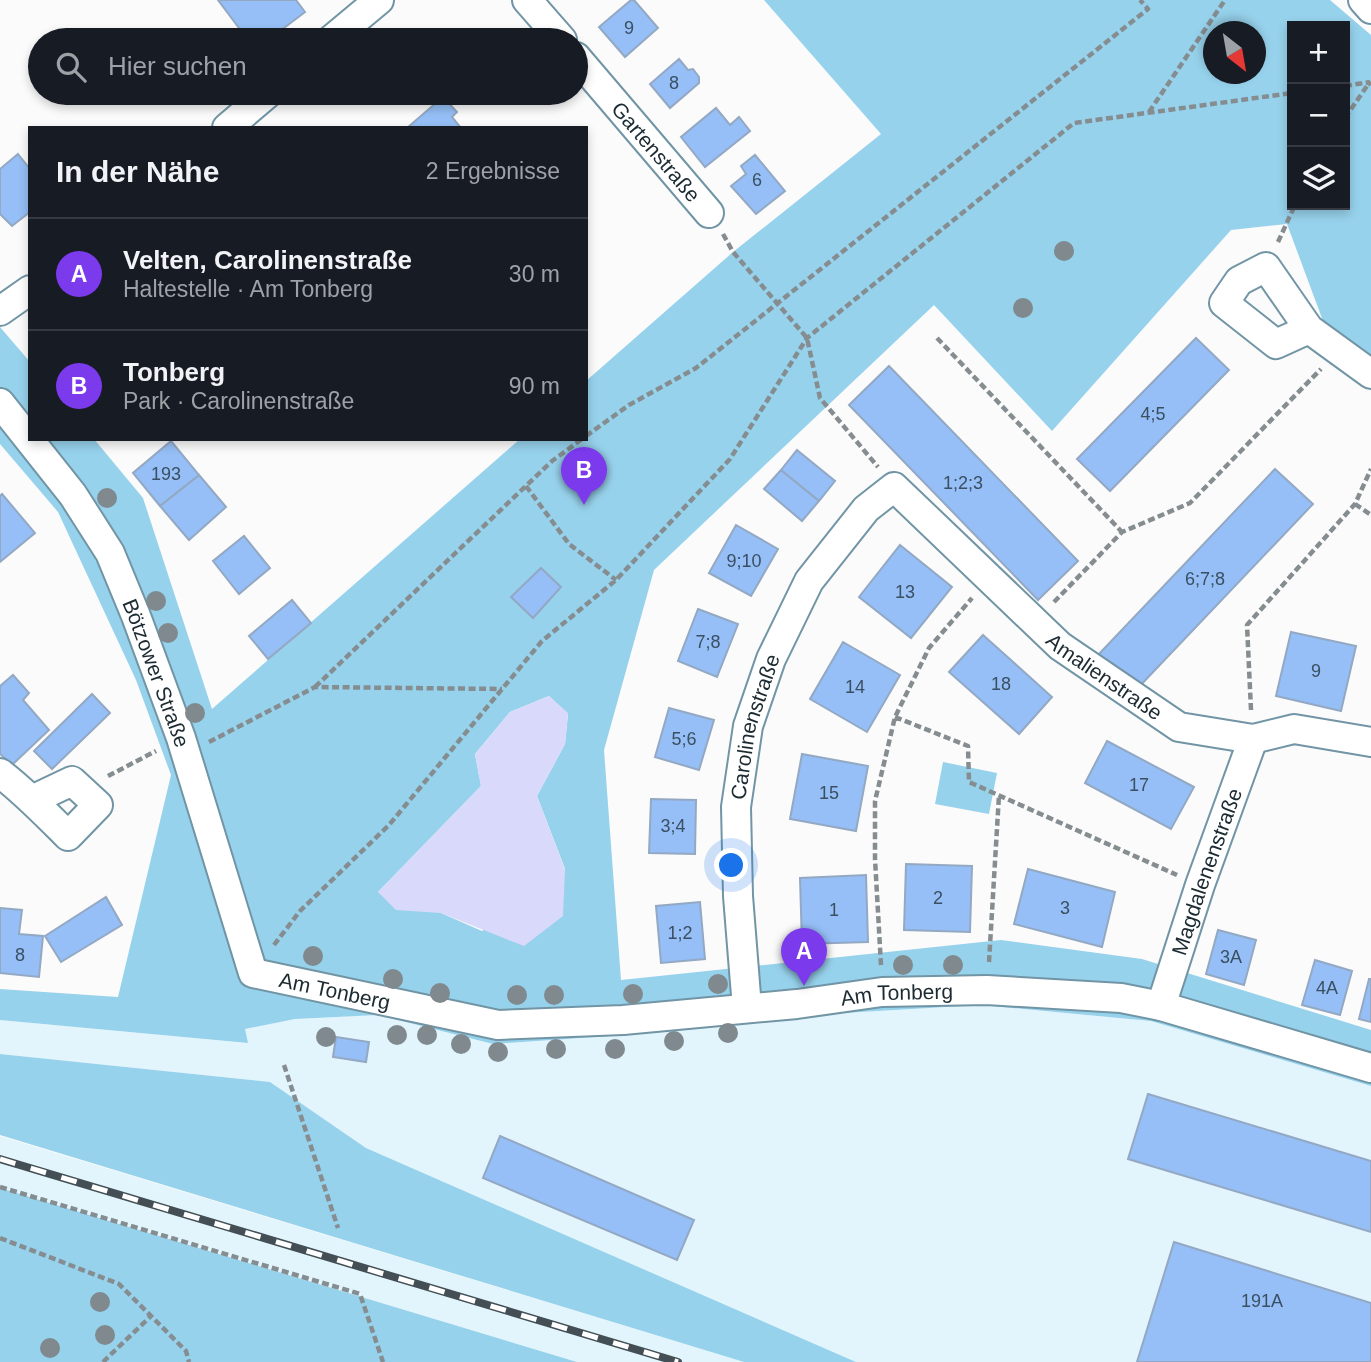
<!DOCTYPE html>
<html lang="de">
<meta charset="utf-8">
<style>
body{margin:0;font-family:Helvetica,sans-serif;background:#242831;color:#f1f3f6}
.controls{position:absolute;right:21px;top:21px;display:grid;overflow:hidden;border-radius:0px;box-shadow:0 4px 10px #0003}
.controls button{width:63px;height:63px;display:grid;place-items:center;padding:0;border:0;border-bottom:2px solid #363941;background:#171b24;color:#f1f3f6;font:35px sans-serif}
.compass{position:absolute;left:1203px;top:21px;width:63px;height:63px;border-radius:50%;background:#171b24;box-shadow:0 4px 10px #0003;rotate:149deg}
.you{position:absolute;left:732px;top:866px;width:24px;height:24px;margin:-18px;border:5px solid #fff;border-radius:50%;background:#1a73e8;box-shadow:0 0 0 10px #1a73e833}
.badge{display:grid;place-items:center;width:46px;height:46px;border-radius:50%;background:#7c3aed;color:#fff;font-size:23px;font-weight:700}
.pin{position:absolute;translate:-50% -58px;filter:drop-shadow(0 2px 4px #0008)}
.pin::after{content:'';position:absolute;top:37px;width:24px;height:21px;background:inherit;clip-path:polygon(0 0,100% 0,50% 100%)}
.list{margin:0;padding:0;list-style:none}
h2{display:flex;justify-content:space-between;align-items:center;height:91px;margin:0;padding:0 28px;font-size:30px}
h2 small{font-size:23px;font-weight:400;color:#9ea1a6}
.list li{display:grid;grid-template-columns:46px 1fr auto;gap:21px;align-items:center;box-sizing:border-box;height:112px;padding:0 28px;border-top:2px solid #363941}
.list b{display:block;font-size:26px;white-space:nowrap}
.list p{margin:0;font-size:23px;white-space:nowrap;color:#9ea1a6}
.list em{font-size:23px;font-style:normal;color:#9ea1a6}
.icon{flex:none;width:38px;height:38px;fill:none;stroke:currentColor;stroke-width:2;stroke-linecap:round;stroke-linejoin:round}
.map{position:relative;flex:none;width:1371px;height:1362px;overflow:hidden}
.search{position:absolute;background:#171b24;box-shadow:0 4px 10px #0003;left:28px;top:28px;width:560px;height:77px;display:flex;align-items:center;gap:18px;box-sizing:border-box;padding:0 24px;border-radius:38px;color:#9ea1a6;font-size:26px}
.panel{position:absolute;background:#171b24;box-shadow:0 4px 10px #0003;left:28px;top:126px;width:560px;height:315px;border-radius:0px}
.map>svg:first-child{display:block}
</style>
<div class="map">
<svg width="1371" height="1362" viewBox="0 0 1371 1362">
<rect width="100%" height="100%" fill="#fbfbfb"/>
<path fill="#e2f5fd" d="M 980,1005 L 1151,1021 L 1371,1086 L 1371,1362 L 856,1362 L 366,1148 L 270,1082 L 0,1054 L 0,1020 L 247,1043 L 244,1029 L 295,1019 L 378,1015 L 493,1044 L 624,1035 L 759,1018 Z
M 0,1136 L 744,1362 L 577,1362 L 0,1188 Z"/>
<path fill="#97d2ec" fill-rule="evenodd" d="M 764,0 L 1330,0 L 1371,35 L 1371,359 L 1323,321 L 1287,224 L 1231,230 L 1052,431 L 934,305 L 654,570 L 604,750 L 621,980 L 1001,940 L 1142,959 L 1371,1030 L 1371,1086 L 1151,1021 L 980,1005 L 759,1018 L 624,1035 L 493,1044 L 378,1015 L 295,1019 L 245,1029 L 248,1043 L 0,1020 L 0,989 L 118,997 L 171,775 L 136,680 L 58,512 L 0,444 L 0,327 L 30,362 L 30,439 L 94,439 L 143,498 L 212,709 L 520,439 L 586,439 L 586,381 L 733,252 L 881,134 ZM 1292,26 L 1345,26 L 1345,205 L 1292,205 ZM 1214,32 L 1256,32 L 1256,74 L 1214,74 ZM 549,696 L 568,714 L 565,744 L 537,796 L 565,869 L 482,931 L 441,913 L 378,892 L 481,786 L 475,754 L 510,712 Z
M 943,762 L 997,773 L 989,814 L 935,804 Z
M 0,1054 L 270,1082 L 366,1148 L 856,1362 L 744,1362 L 0,1135 Z
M 0,1188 L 577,1362 L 0,1362 Z"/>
<path fill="#d9dafb" d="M 549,696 L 568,713 L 565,744 L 537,796 L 565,870 L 563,916 L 524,946 L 441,913 L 396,910 L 378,892 L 481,786 L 475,754 L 510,712 Z"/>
<path fill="#95bff6" stroke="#93a8c3" stroke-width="2" d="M 218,0 L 296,0 L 305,12 L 268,40 L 248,40 Z
M 631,0 L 634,0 L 658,28 L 625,57 L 599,27 Z
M 679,59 L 688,70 L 693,69 L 699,77 L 699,83 L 670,108 L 650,84 Z
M 443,97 L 457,112 L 452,117 L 461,128 L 407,128 Z
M 716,108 L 730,125 L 739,117 L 750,131 L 705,167 L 681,137 Z
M 18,154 L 30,169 L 30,212 L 12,226 L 0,214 L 0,169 Z
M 755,155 L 785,191 L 756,214 L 731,186 L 746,174 L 741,166 Z
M 1196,338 L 1229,370 L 1110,491 L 1077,459 Z
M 889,366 L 1078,561 L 1038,600 L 849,405 Z
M 171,441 L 199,475 L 160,506 L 133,473 Z
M 797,450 L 835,481 L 819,501 L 781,470 Z
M 1275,469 L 1313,504 L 1136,690 L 1098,655 Z
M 781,470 L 819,501 L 802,521 L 764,489 Z
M 199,475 L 226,507 L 189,540 L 160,506 Z
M 2,494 L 35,533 L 0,562 L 0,496 Z
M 736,525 L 778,549 L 751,596 L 709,573 Z
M 244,536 L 270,568 L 239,594 L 213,561 Z
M 900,545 L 952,587 L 911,638 L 859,597 Z
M 541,568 L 561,587 L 533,618 L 511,597 Z
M 292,600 L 311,623 L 268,659 L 249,636 Z
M 698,609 L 738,624 L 717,677 L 678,661 Z
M 1291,632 L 1356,646 L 1341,711 L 1276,696 Z
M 983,635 L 1052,697 L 1019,734 L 949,672 Z
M 843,642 L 900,675 L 867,732 L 810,699 Z
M 13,675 L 29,693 L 23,700 L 49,730 L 12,765 L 0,754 L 0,686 Z
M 92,694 L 110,713 L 52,769 L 34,751 Z
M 669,708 L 714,720 L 699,770 L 655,757 Z
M 1107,741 L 1194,787 L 1171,829 L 1085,783 Z
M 802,754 L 868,766 L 856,831 L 790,819 Z
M 651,799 L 696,800 L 695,854 L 649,853 Z
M 906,864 L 972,866 L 970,932 L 904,930 Z
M 1028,869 L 1115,892 L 1102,947 L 1014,924 Z
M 866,875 L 868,942 L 802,944 L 800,878 Z
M 106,897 L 122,925 L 61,962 L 45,936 Z
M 700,902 L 705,959 L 661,963 L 656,906 Z
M 0,908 L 22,910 L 19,934 L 43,936 L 39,977 L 0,973 Z
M 1218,930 L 1256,940 L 1244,985 L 1206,974 Z
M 1315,960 L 1352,971 L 1340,1015 L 1302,1005 Z
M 1369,979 L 1371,979 L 1371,1022 L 1359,1019 Z
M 336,1037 L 369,1042 L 366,1062 L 333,1057 Z
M 1148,1094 L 1371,1161 L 1371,1232 L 1128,1159 Z
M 500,1136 L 694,1220 L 677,1260 L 483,1178 Z
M 1174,1242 L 1371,1303 L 1371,1362 L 1137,1362 Z"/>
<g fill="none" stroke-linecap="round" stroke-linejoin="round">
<g stroke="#7195a5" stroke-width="32">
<g id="street">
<path d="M 527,0 L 562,40"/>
<path d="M 1363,0 L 1371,9"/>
<path d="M 331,40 L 379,0"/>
<path id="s1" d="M 576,57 L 709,213"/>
<path d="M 227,128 L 268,93"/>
<path d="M 0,311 L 30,290"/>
<path d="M 1309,329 L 1276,344 L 1224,303 L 1239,281 L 1266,267 L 1309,329 L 1371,374"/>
<path id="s2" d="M 0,403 L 73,495 L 110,553 L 136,616 L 181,738 L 253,973 L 498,1025 L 623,1020 L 797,1004 L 882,992 L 987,990 L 1121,998 L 1161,1006 L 1371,1068"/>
<path d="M 0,773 C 25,792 46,814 68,836 L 98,805 L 72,781 L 32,800"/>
<path id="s3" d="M 1161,1006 L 1200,885 L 1253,739"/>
<path id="s4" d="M 747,1008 L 738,896 L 736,807 L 748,726 L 771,659 L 809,581 L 866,509 L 894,487 L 1060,646 L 1179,727 L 1253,739 L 1294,729 L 1371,742"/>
</g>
</g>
<path stroke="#858d90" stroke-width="4.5" stroke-dasharray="7 3.5" stroke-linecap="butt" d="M 1345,86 L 1370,82
M 1149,112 L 1225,0
M 1345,118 L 1369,83 L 1371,85
M 723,234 L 733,252 L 807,338 L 820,398 L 878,467
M 1278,242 L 1295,205
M 937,338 L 1122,532
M 586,436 L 629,405 L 696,368 L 1148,9 L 1140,0
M 526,486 L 569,544 L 616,580
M 1355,504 L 1371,515
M 1054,602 L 1122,532 L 1190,503 L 1321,369
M 315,687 L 552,461 L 582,439
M 1251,710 L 1247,625 L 1355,504 L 1371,469
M 895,717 L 968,746 L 969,782 L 1177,875
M 209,742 L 315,687 L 502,689
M 108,776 L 156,751
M 274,945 L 300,911 L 389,825 L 542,641 L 616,580 L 730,459 L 807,338 L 1074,123 L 1292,93
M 989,962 L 999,795
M 881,965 L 875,859 L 875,801 L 895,717 L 929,648 L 972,598
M 284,1065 L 338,1228
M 0,1187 L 360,1294 L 383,1362
M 0,1238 L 119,1284 L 186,1351 L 189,1362
M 103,1362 L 151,1316"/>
<use href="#street" stroke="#fff" stroke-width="28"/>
<g stroke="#434f54" stroke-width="8">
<path id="rail" d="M 0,1159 L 678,1362"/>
</g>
<use href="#rail" stroke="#fff" stroke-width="5" stroke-dasharray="16" stroke-linecap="butt"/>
</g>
<g fill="#7f898e">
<circle cx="1064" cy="251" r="10"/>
<circle cx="1023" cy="308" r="10"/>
<circle cx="107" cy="498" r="10"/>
<circle cx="156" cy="601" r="10"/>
<circle cx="168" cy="633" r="10"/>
<circle cx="195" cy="713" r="10"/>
<circle cx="313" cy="956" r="10"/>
<circle cx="903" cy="965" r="10"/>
<circle cx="953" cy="965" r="10"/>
<circle cx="393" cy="979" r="10"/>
<circle cx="718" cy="984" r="10"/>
<circle cx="440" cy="993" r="10"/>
<circle cx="633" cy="994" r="10"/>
<circle cx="517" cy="995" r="10"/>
<circle cx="554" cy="995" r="10"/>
<circle cx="728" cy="1033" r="10"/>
<circle cx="397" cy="1035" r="10"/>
<circle cx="427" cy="1035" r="10"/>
<circle cx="326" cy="1037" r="10"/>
<circle cx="674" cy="1041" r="10"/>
<circle cx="461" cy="1044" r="10"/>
<circle cx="556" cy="1049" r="10"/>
<circle cx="615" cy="1049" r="10"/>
<circle cx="498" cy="1052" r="10"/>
<circle cx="100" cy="1302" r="10"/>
<circle cx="105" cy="1335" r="10"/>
<circle cx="50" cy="1348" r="10"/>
</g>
<g text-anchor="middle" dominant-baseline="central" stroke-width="6" stroke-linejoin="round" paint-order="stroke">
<g font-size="18" fill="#3a4f62">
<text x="629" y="28">9</text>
<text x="674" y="83">8</text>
<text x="757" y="180">6</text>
<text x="1153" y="414">4;5</text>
<text x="166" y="474">193</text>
<text x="963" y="483">1;2;3</text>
<text x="744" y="561">9;10</text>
<text x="1205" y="579">6;7;8</text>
<text x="905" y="592">13</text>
<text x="708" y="642">7;8</text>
<text x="1316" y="671">9</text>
<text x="1001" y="684">18</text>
<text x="855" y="687">14</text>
<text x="684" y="739">5;6</text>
<text x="1139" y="785">17</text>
<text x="829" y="793">15</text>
<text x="673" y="826">3;4</text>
<text x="938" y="898">2</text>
<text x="1065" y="908">3</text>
<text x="834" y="910">1</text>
<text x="680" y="933">1;2</text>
<text x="20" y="955">8</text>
<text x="1231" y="957">3A</text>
<text x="1327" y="988">4A</text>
<text x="1262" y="1301">191A</text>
</g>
<g font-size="21" fill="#1c2a31" stroke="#fff">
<text stroke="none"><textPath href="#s1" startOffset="124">Gartenstraße</textPath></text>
<text stroke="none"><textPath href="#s2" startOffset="315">Bötzower Straße</textPath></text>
<text stroke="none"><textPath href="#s4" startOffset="852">Amalienstraße</textPath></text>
<text stroke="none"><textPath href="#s4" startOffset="284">Carolinenstraße</textPath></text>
<text stroke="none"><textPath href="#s3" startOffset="142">Magdalenenstraße</textPath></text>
<text stroke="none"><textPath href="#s2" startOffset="714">Am Tonberg</textPath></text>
<text stroke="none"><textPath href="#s2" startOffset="1281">Am Tonberg</textPath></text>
</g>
</g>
</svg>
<div class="controls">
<button>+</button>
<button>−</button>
<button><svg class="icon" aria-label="layers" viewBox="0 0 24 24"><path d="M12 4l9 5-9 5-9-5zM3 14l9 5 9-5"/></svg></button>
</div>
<svg class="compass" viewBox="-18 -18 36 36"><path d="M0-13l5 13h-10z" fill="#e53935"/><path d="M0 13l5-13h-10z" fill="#9ea1a6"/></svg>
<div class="you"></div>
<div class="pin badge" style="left:804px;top:986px">A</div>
<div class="pin badge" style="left:584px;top:505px">B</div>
<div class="search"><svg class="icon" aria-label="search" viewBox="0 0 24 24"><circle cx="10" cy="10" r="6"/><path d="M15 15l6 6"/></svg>Hier suchen</div>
<section class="panel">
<h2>In der Nähe<small>2 Ergebnisse</small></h2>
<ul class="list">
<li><span class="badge">A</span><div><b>Velten, Carolinenstraße</b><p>Haltestelle · Am Tonberg</p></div><em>30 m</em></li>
<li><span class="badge">B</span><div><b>Tonberg</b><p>Park · Carolinenstraße</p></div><em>90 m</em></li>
</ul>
</section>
</div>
